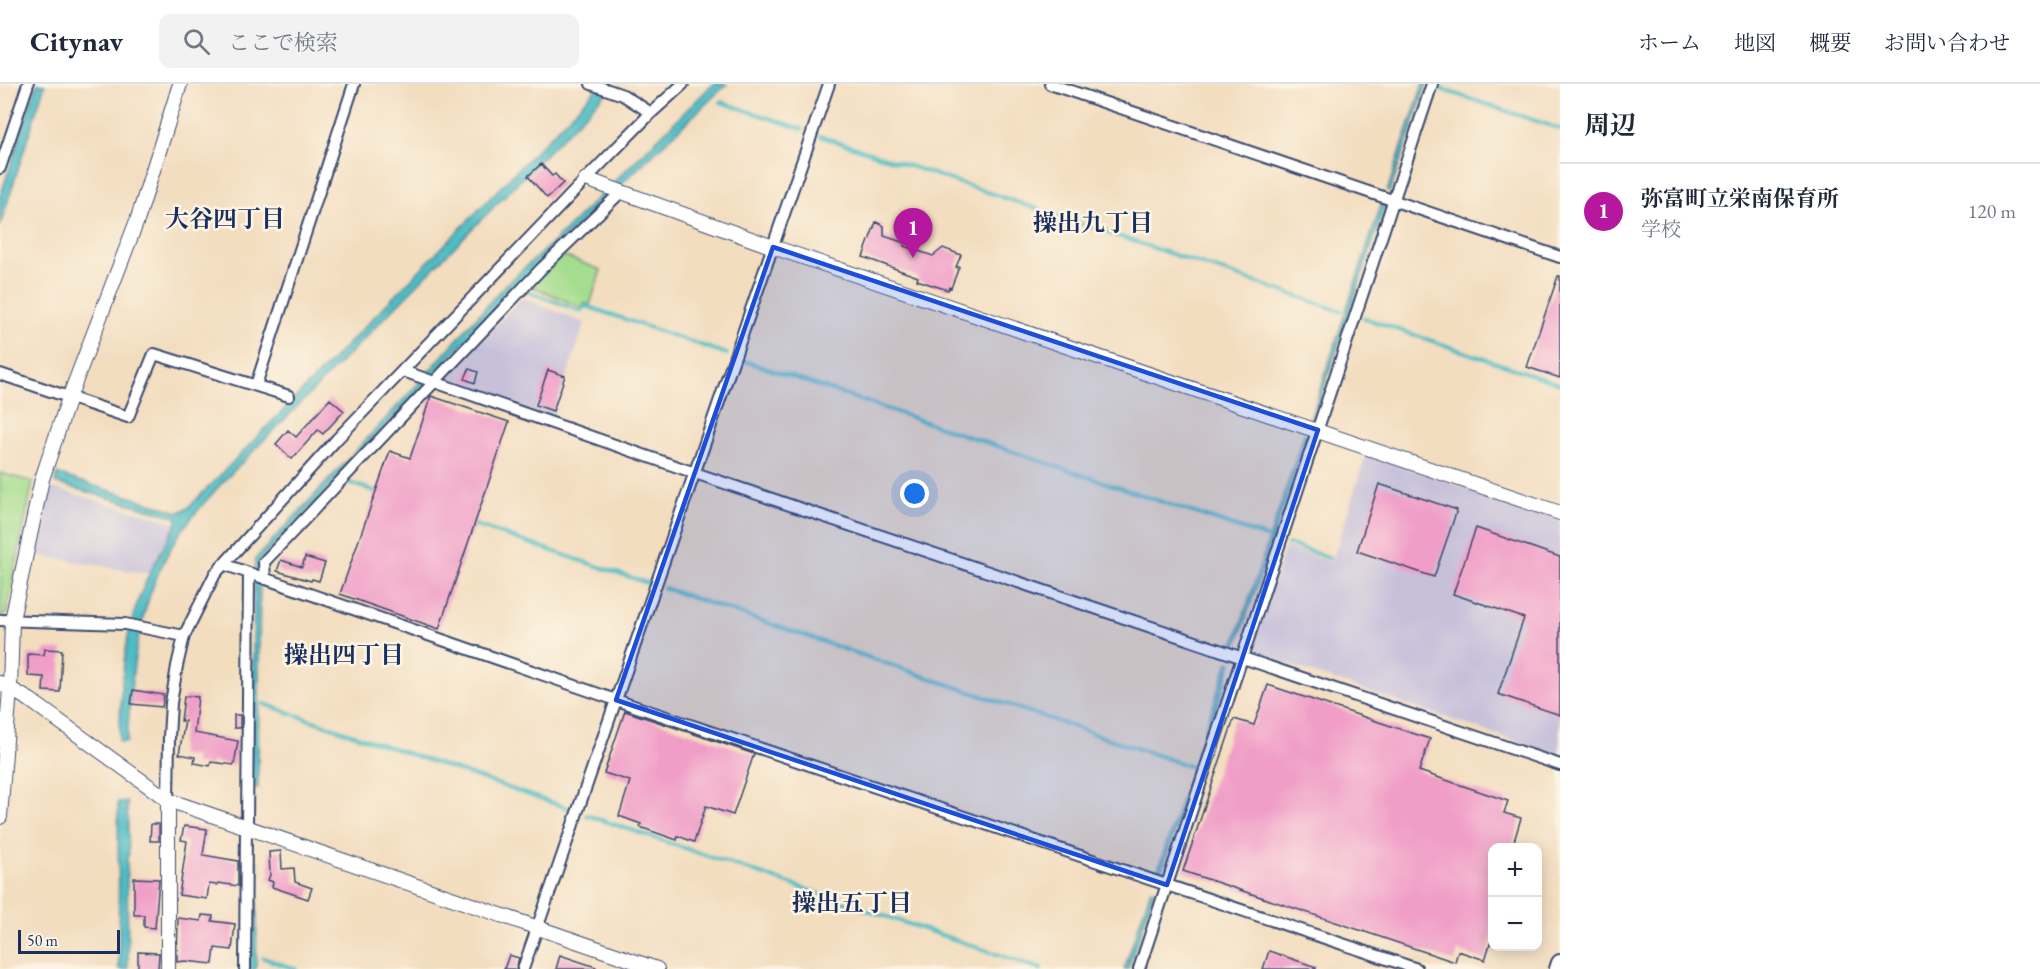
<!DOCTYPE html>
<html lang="ja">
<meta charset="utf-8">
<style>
body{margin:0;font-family:"EB Garamond","Noto Serif JP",serif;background:#f2f2f3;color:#1f2937}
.controls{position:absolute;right:18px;bottom:18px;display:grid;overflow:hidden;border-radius:12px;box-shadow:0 3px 15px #0003}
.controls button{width:54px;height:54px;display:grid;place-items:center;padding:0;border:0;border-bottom:2px solid #e0e1e3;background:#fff;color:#1f2937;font:30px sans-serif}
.scale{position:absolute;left:18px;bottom:15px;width:102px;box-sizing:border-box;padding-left:6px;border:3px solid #1b2f5e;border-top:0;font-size:16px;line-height:21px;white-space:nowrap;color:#1b2f5e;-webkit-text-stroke:4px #fcf5e5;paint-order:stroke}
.you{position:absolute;left:915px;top:410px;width:21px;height:21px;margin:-15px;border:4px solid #fff;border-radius:50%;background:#1a73e8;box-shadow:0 0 0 9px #1a73e833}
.badge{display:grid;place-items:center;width:39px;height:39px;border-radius:50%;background:#b5179e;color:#fff;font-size:20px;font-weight:700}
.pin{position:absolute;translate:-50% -50px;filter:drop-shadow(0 2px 3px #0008)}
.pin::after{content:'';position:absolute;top:32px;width:21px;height:18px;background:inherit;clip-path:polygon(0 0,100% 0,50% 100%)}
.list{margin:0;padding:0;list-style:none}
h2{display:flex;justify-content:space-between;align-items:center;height:78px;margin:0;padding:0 24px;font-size:26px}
h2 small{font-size:20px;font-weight:400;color:#747a83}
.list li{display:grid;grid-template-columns:39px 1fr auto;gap:18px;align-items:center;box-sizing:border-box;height:96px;padding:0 24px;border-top:2px solid #e0e1e3}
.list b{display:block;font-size:22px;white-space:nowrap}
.list p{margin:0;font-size:20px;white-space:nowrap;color:#747a83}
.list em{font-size:20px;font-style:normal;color:#747a83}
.icon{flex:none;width:33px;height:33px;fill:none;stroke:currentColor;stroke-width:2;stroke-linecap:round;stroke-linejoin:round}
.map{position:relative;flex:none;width:1560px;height:885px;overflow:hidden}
header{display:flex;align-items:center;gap:36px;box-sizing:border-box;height:84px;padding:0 30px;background:#fff;border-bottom:2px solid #e0e1e3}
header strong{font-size:28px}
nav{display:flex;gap:33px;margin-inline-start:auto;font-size:21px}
.search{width:420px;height:54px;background:#f2f2f3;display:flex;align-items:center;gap:15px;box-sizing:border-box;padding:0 21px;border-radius:12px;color:#747a83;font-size:22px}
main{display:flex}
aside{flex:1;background:#fff}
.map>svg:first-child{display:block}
</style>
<header>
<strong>Citynav</strong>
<div class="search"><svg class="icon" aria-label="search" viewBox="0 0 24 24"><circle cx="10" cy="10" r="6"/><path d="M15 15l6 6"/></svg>ここで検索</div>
<nav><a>ホーム</a><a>地図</a><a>概要</a><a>お問い合わせ</a></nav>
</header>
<main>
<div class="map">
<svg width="1560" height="885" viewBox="0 0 1560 885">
<rect width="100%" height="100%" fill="#fcf5e5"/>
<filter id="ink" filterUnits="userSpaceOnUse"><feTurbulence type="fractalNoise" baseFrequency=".0167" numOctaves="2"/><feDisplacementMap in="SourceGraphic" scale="12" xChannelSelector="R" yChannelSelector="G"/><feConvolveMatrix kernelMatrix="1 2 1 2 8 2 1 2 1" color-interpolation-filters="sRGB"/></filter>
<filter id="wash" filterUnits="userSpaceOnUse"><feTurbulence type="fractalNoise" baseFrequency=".008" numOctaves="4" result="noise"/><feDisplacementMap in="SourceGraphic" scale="24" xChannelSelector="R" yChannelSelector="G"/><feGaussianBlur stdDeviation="1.35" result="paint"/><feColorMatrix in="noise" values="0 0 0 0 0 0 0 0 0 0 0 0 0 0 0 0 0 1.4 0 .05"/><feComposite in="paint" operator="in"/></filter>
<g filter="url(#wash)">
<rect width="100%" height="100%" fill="#f3ddbf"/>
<path fill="#c6c0da" d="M 522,214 L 585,239 L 552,335 L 446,297 L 445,291 Z
M 1366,370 L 1560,436 L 1560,672 L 1251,568 L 1285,463 L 1332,478 Z
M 49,403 L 177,439 L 158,471 L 149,490 L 36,471 Z"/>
<path fill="#a5dd8e" stroke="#608676" stroke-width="1.5" d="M 561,171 L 601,186 L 590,221 L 585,219 L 581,223 L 531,202 Z
M 0,389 L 33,398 L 6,530 L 1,533 Z"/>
<path fill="#4dbcc3" stroke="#347690" stroke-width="1.5" d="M 37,0 L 45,0 L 0,142 L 0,113 Z
M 601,0 L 612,0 L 605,10 L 222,399 C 207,416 191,433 178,452 C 138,514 131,587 127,658 L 119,658 C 121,621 121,584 129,548 C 137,509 157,473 177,440 L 176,433 L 55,399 L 57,390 L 179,428 L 188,424 Z
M 713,0 L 727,0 L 537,180 L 260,477 L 258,704 L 250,703 L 255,475 L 415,303 L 504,202 L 551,160 Z
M 1423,0 L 1427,0 L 1390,108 L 1387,107 Z
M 1381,121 L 1385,123 L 1313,337 L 1310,336 Z
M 1304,350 L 1308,351 L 1236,564 L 1233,563 Z
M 1228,577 L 1232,578 L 1160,792 L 1156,791 Z
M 127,717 L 129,771 L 127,772 L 128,885 L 119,885 L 118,718 Z
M 249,775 L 258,778 L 256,885 L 248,885 Z
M 1151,805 L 1155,807 L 1128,885 L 1124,885 Z"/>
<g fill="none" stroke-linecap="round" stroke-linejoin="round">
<path stroke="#4dbcc3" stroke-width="4" d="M 1441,5 L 1560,45
M 721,18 L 802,45
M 820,52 L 1341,227
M 527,207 L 580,227 L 586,222 L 727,270
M 1364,234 L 1560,300
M 739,275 L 1266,453
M 350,399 L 380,409
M 472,440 L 650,500
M 1288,460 L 1330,474
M 664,504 L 1189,682
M 264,620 L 573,726
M 587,731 L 1041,885
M 263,874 L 296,885"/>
</g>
<g id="blocks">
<path fill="#f09ec7" d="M 541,80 L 552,92 L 555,90 L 563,99 L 547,114 L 528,92 Z
M 876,138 L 884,142 L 884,152 L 905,159 L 904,162 L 933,172 L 943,164 L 961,171 L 956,183 L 959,183 L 951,204 L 949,203 L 948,206 L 929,200 L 917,196 L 918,193 L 863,173 Z
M 1558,192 L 1560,192 L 1560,294 L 1527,283 Z
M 469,285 L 478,288 L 475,299 L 465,295 Z
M 548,286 L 565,292 L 553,327 L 536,321 Z
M 431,312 L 509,338 L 439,545 L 340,510 L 390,367 L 410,374 Z
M 330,315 L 344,327 L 323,350 L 318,346 L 292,375 L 276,360 L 288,346 L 296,353 Z
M 1379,400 L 1457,426 L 1434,493 L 1357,467 Z
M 1476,444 L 1560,473 L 1560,631 L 1498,610 L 1524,534 L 1453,510 Z
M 305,473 L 325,479 L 319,497 L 312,495 L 311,497 L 277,487 L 281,476 L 302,483 Z
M 45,565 L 62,566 L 60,608 L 43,607 L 44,593 L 28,592 L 28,570 L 44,571 Z
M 1268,601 L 1430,655 L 1419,687 L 1508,717 L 1504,729 L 1521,734 L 1512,764 L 1492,764 L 1492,854 L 1485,876 L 1458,867 L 1455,878 L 1183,787 L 1234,635 L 1254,641 Z
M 133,606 L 164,611 L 162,623 L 131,620 Z
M 189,612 L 198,613 L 194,649 L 238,657 L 234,681 L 211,678 L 210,682 L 194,679 L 195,673 L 179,670 L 185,637 L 181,637 L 184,613 Z
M 625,627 L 754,670 L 733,731 L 706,722 L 694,758 L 678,752 L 677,756 L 640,743 L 641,740 L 619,732 L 630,697 L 604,689 Z
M 234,631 L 240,631 L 240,644 L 234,644 Z
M 151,740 L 159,740 L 159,757 L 150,757 Z
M 184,742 L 207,745 L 203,771 L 238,777 L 238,802 L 218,799 L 217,801 L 209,800 L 207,815 L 179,811 L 187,757 L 181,756 Z
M 281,767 L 282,785 L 294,784 L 295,798 L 312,804 L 308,815 L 272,803 L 273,798 L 268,796 L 270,791 L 269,768 Z
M 134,794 L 159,795 L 155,844 L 144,843 L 144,831 L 134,831 Z
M 202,831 L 213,832 L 212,837 L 235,840 L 232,866 L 215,864 L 213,880 L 185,877 L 177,878 L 178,834 L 201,837 Z
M 1269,867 L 1316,883 L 1316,885 L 1263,885 Z
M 138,868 L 159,869 L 158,885 L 138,885 Z
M 509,871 L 519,874 L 516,885 L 504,885 Z
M 560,871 L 596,883 L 596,885 L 556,885 Z"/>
</g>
</g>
<g filter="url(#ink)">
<use href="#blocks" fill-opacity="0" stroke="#3b496d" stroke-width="1.5"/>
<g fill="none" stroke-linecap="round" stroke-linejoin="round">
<g stroke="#3b496d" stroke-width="14">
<path id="minor" d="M 591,0 L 623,11 L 651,29
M 1050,0 L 1560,173
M 0,84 L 28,0
M 403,287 L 695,389 L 1560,681
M 0,290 L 128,333 L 154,270 L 289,312
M 256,301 L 354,0
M 223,480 L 616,616 L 1417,885
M 265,495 L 264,478 L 542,184 L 621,108
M 0,536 L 125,540 L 184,552
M 168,716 L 169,653 L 171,619 L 177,582 L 184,552 L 215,490 L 337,355 L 586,95 L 651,29 L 683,0
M 247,743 L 249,489
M 245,885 L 246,742
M 523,885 L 829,0
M 1139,885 L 1432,0"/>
</g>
<g stroke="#3b496d" stroke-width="16">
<path id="tertiary" d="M 586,95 L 773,163 L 1560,429
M 0,599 L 30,616 L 168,716 L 657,885
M 0,733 L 10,605 L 12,536 L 42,395 L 69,314 L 138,134 L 180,0
M 168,885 L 168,716"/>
</g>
<g stroke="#3b496d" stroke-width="20">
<path id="primary" d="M 1558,885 L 1560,879"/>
</g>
<use href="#minor" stroke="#fff" stroke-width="10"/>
<use href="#tertiary" stroke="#fff" stroke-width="14"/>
<use href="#primary" stroke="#fff" stroke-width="16"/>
</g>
</g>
<path fill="#1d4ed8" fill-opacity="0.2" stroke="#1d4ed8" stroke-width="4.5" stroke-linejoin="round" d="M 773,163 L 1318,346 L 1167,801 L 616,616 Z"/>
<g text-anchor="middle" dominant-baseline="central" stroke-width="5" stroke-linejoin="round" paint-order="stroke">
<g font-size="24" font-weight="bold" fill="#1b2f5e" stroke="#fcf5e5">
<text x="225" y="134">大谷四丁目</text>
<text x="1093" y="138">操出九丁目</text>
<text x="344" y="570">操出四丁目</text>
<text x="852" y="818">操出五丁目</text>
</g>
</g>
</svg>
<div class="controls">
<button>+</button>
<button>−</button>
</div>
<div class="scale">50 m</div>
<div class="you"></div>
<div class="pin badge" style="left:913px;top:174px">1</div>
</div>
<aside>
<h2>周辺<small></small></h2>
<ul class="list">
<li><span class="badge">1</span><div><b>弥富町立栄南保育所</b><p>学校</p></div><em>120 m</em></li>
</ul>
</aside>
</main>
